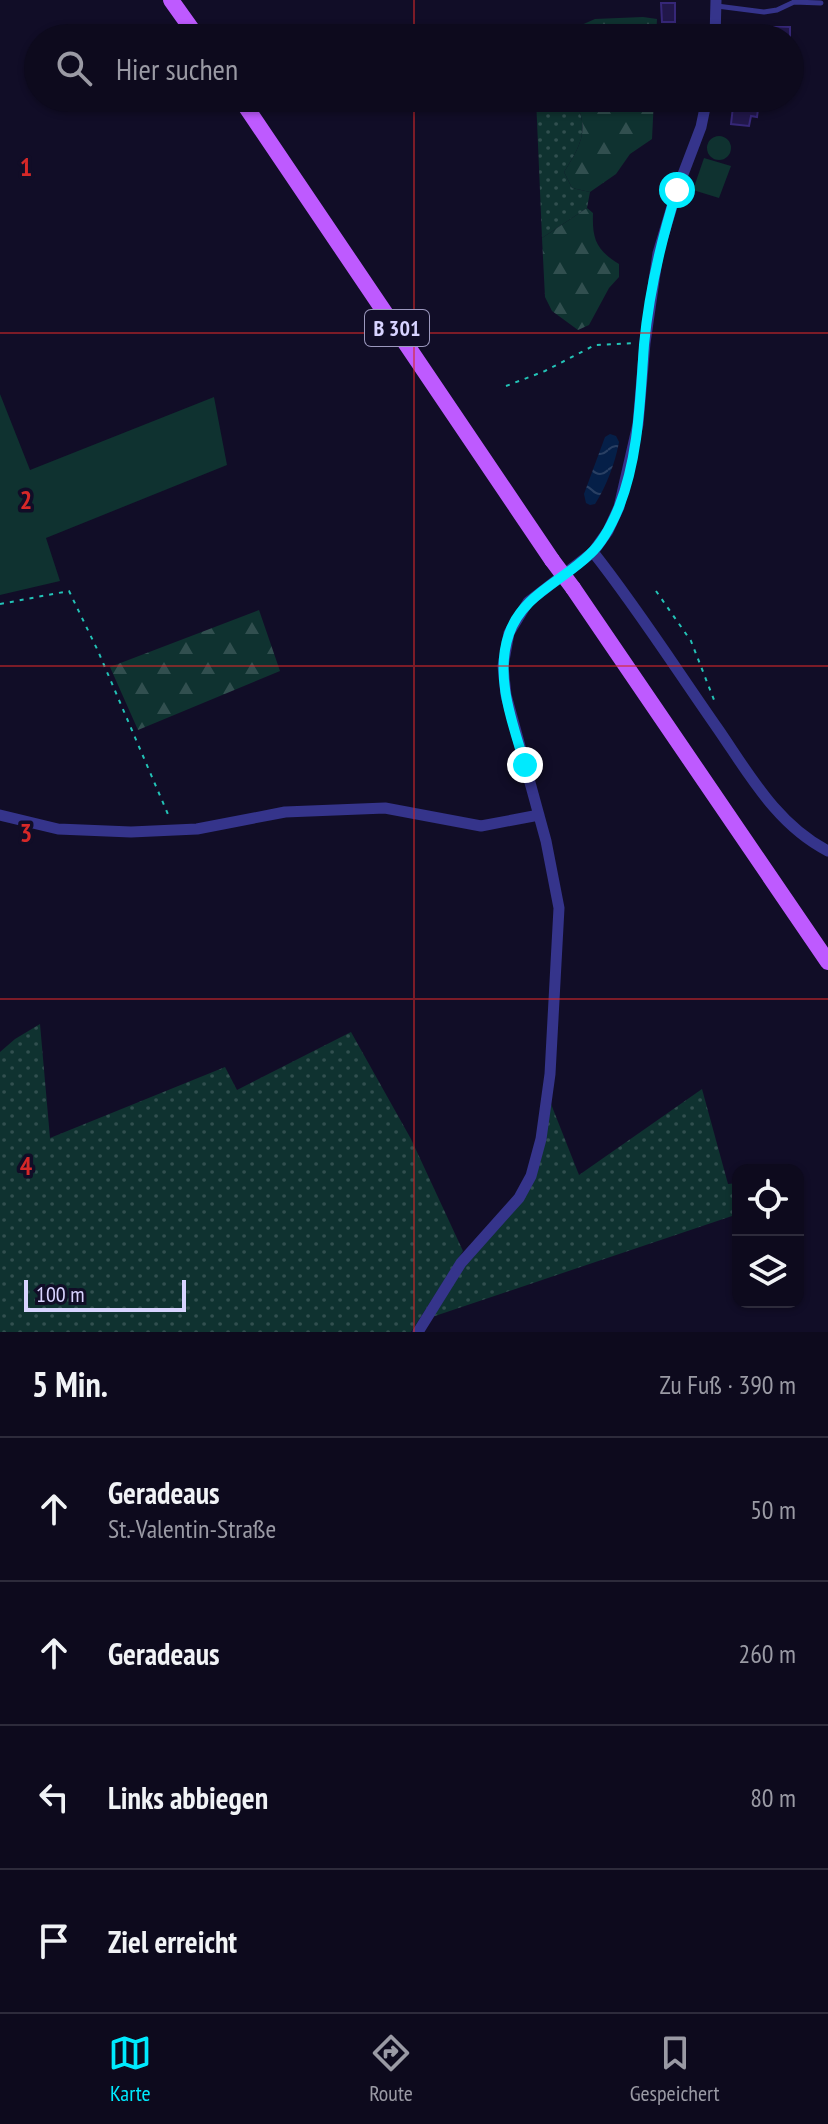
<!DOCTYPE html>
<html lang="de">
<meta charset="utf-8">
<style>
body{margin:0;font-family:"PT Sans Narrow",sans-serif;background:#161326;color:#f1f3f6}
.controls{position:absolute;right:24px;bottom:24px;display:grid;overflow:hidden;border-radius:16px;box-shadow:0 2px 6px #0004}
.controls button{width:72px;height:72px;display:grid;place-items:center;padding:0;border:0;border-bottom:2px solid #2d2b3b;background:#0d0a1d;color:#f1f3f6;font:40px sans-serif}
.scale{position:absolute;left:24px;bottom:20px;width:162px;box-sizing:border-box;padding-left:8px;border:4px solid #d8d3ff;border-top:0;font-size:22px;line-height:28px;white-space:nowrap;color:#d8d3ff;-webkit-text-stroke:6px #110d27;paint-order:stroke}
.stop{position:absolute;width:24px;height:24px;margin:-18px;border:6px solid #00eafe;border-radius:50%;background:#fff}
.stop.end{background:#00eafe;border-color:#fff;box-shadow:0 2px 8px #0008}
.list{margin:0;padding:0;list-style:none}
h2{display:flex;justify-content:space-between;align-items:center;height:104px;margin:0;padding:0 32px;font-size:34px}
h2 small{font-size:26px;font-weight:400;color:#9a9aa4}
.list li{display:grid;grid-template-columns:52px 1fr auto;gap:24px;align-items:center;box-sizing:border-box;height:144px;padding:0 32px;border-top:2px solid #2d2b3b}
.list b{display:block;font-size:30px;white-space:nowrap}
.list p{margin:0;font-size:26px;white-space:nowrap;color:#9a9aa4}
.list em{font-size:26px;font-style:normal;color:#9a9aa4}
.icon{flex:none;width:44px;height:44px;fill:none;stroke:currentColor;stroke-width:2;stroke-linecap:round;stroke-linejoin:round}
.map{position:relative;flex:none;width:828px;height:1332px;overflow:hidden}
.search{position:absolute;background:#0d0a1d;box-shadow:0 2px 6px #0004;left:24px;right:24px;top:24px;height:88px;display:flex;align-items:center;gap:20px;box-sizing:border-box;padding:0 28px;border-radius:44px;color:#9a9aa4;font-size:30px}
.sheet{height:680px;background:#0d0a1d}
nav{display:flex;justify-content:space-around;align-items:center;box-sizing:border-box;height:112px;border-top:2px solid #2d2b3b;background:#0d0a1d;font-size:22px;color:#9a9aa4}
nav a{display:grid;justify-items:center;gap:4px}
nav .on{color:#00eafe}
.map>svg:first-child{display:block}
</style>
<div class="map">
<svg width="828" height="1332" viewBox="0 0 828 1332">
<defs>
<pattern id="grass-dots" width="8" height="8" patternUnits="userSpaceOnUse" patternTransform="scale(2)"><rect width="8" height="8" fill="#0f3230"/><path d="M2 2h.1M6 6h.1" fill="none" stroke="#314f4f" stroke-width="1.8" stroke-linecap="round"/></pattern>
<pattern id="forest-firs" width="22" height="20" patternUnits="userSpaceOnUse" patternTransform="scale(2)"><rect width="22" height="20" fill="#0f3230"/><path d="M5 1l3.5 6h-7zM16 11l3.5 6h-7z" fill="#314f4f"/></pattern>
<pattern id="water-waves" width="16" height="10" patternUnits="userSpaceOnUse" patternTransform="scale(2)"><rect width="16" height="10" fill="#051f48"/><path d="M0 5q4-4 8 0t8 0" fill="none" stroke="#293f63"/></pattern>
</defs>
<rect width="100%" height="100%" fill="#110d27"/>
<path fill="url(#grass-dots)" d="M 536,98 L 573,98 C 591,128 581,145 564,172 L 572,188 L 590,192 L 587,208 L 542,238 Z
M 40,1024 L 50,1138 L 225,1067 L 237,1090 L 351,1032 L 411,1139 L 463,1251 L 411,1332 L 0,1332 L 0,1052 L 15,1039 Z
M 702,1089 L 728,1184 L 738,1183 L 738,1214 L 429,1318 L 461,1266 L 523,1194 L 551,1104 L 579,1175 Z"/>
<path fill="url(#forest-firs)" d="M 643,17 L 657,19 L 656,38 L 552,38 L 595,19 Z
M 573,98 L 654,98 L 652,139 L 630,154 L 616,174 L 590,192 L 572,188 L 564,172 C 581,145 591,128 573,98 Z
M 587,208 L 593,213 C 592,239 596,250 619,264 L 619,277 L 609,288 L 589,325 L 578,330 L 552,311 L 545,297 L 542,238 Z
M 259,610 L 280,671 L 138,730 L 110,667 Z"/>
<path fill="#0f3230" d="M707 148a12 12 0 1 1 24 0a12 12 0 1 1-24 0Z
M 704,158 L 731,166 L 719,198 L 693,190 Z
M 0,394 L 30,470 L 214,397 L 227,465 L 46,538 L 60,581 L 0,595 Z"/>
<path fill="url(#water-waves)" d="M 610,434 L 616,436 L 619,442 C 615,463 607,485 595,504 L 590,505 L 586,503 L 584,494 L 605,437 Z"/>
<path fill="#21174a" stroke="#362778" stroke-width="2" d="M 661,3 L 675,3 L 675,22 L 662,22 Z
M 729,26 L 745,26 L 745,38 L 728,38 Z
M 745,26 L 767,26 L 767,38 L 745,38 Z
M 767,26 L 790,27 L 790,38 L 767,38 Z
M 734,98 L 759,101 L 757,117 L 751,116 L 749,126 L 731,124 Z"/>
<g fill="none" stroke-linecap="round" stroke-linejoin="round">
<path stroke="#23c3b7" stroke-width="2" stroke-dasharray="4 6" stroke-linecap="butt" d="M 506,386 L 545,371 L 595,345 L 635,343
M 656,591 L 691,641 L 716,705
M 0,604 L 69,591 L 98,651 L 170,819"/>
<path stroke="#35348b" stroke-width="5" d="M 717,6 L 764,12 L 777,10 L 794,2 L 821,3"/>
<path stroke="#35348b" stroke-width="11" d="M 715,38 L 716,0
M 593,552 C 638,609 676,669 718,729 C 749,774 777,825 828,851
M 0,815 L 58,829 L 131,832 L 197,829 L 285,812 L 385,808 L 481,826 L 539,815
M 418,1332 L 461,1263 L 519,1198 L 531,1176 L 541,1139 L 550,1074 L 559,908 L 546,841 L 506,695 L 503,666 L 509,633 L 528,602 L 593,552 L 608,531 L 619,507 L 638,424 L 645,343 L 658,253 L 677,190 L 701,127 L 707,98"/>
<path stroke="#be5aff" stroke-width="16" d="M 171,0 L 198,38
M 240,98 L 552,560
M 573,588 L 828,962"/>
<path stroke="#be5aff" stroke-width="16" d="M 552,560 L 573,588"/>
</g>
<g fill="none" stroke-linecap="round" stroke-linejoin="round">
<path stroke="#00eafe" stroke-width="10" d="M 525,765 C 513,724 494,677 509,634 C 522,595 563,581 590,554 C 603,542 612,524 619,507 C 639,456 640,399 644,345 C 649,291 661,241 677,190"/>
</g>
<path fill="none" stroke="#d62828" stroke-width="2" stroke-opacity="0.55" d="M 414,0 L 414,38M 414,98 L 414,1332M 0,333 L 828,333M 0,666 L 828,666M 0,999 L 828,999"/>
<g text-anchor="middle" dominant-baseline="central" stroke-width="7" stroke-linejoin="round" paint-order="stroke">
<rect fill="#110d27" stroke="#9c98be" stroke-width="2" x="365" y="310" width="64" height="36" rx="6"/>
<g font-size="22" font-weight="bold" fill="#d8d3ff">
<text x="397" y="328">B 301</text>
</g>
</g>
<g font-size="26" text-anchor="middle" font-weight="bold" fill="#d62828" stroke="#110d27" stroke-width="7" stroke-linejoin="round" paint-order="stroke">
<text x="26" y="176">1</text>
<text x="26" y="509">2</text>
<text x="26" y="842">3</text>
<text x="26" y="1175">4</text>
</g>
</svg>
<div class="controls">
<button><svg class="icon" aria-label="locate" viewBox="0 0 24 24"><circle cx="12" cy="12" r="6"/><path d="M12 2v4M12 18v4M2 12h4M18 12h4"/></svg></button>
<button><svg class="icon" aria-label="layers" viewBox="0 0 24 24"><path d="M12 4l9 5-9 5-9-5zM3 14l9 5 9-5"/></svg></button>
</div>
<div class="scale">100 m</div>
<div class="stop" style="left:677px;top:190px"></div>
<div class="stop end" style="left:525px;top:765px"></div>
<div class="search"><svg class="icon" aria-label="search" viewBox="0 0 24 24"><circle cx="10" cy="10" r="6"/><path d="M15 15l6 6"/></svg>Hier suchen</div>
</div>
<section class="sheet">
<h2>5 Min.<small>Zu Fuß · 390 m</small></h2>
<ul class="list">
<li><svg class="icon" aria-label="ahead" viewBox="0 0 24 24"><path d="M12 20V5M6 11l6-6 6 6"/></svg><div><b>Geradeaus</b><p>St.-Valentin-Straße</p></div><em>50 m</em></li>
<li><svg class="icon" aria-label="ahead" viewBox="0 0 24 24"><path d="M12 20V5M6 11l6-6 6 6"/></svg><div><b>Geradeaus</b></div><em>260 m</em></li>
<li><svg class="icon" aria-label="left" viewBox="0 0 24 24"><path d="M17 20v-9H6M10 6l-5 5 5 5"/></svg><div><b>Links abbiegen</b></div><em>80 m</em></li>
<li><svg class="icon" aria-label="arrive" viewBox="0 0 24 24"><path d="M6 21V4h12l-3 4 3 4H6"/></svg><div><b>Ziel erreicht</b></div></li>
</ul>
</section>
<nav>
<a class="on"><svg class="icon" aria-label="map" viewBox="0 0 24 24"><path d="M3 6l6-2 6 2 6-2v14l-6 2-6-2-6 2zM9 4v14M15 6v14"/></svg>Karte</a>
<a><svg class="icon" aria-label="directions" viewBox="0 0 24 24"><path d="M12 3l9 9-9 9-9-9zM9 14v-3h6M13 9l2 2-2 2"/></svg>Route</a>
<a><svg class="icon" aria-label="saved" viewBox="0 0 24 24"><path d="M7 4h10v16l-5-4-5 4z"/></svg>Gespeichert</a>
</nav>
